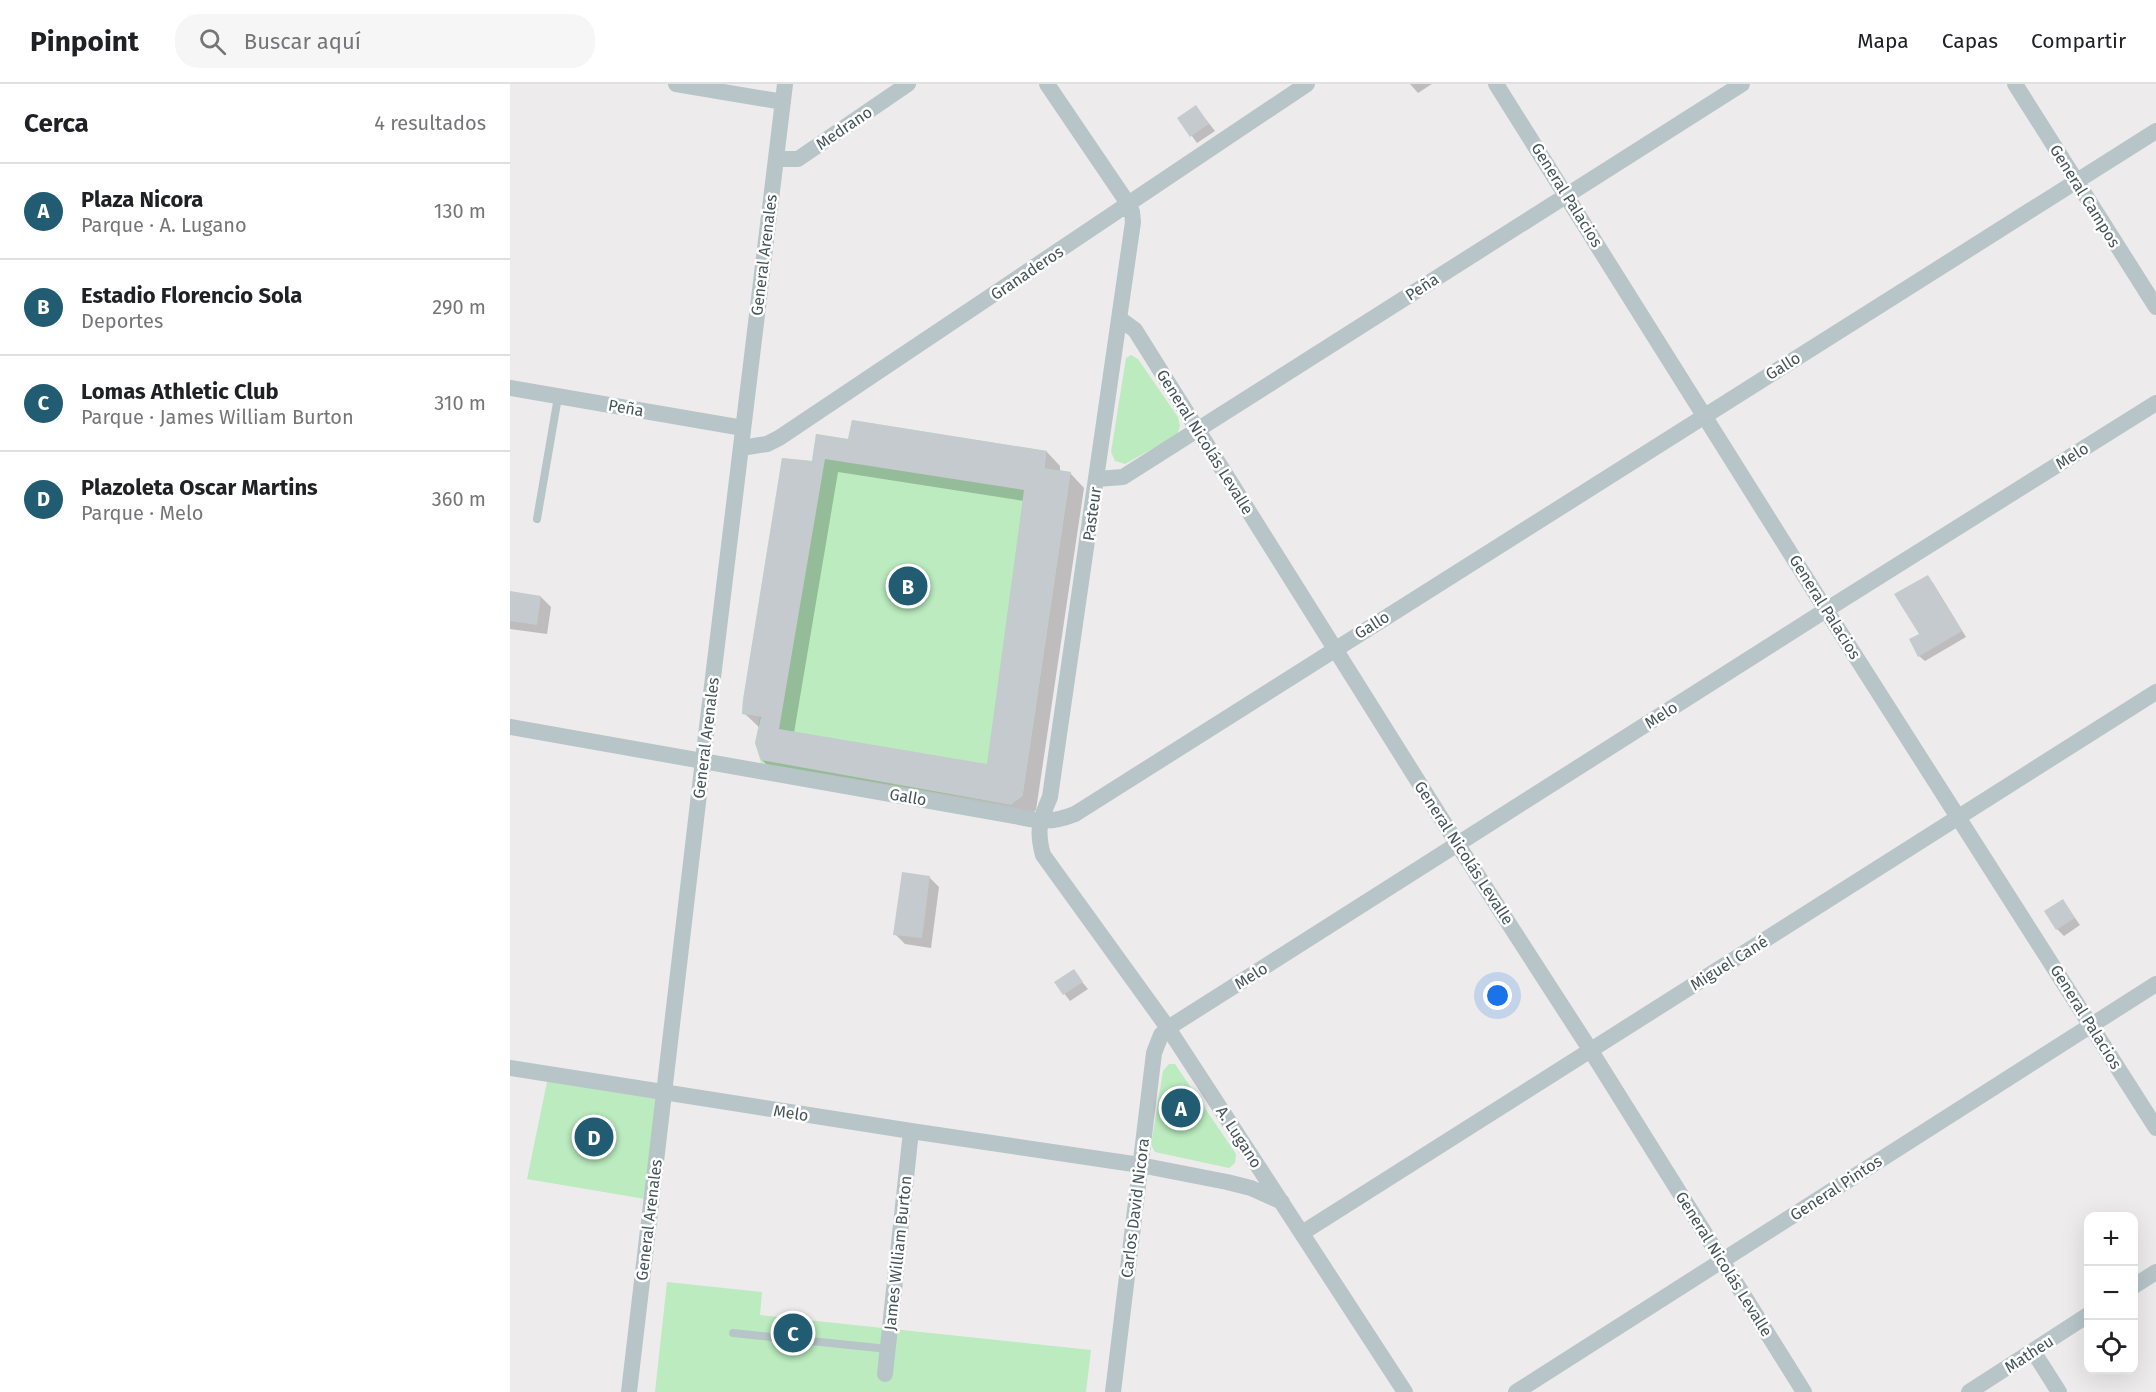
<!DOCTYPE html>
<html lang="es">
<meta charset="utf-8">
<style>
body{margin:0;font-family:"Fira Sans",sans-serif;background:#f6f6f6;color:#202124}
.controls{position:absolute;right:18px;bottom:18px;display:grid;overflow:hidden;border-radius:12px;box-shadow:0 6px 24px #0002}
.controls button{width:54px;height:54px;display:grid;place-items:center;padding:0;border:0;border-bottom:2px solid #e0e0e0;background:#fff;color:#202124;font:30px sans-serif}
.you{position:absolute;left:988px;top:912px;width:21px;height:21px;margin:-15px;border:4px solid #fff;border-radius:50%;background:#1a73e8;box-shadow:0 0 0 9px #1a73e833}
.badge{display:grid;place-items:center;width:39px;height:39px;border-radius:50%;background:#215c72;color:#fff;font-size:20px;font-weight:700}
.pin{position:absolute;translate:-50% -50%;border:3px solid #fff;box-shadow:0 2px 6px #0006}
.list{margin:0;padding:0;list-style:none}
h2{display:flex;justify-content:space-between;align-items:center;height:78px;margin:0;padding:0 24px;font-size:26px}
h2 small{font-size:20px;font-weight:400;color:#757577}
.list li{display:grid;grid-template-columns:39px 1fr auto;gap:18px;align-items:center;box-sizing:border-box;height:96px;padding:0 24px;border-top:2px solid #e0e0e0}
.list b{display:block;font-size:22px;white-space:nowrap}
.list p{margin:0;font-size:20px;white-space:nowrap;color:#757577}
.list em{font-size:20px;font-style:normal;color:#757577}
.icon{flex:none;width:33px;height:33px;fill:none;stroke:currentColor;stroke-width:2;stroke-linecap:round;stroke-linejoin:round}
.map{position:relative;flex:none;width:1646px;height:1308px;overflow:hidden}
header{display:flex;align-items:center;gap:36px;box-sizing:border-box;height:84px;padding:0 30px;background:#fff;border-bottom:2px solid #e0e0e0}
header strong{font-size:28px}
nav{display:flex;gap:33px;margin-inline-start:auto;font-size:21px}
.search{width:420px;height:54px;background:#f6f6f6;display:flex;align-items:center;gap:15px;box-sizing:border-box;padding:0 21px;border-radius:24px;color:#757577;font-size:22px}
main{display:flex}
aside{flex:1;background:#fff}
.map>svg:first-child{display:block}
</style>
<header>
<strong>Pinpoint</strong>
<div class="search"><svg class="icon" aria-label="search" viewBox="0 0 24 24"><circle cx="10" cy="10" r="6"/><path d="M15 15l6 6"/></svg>Buscar aquí</div>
<nav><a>Mapa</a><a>Capas</a><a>Compartir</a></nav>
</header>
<main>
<aside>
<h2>Cerca<small>4 resultados</small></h2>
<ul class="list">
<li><span class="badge">A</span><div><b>Plaza Nicora</b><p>Parque · A. Lugano</p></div><em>130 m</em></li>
<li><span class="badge">B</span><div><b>Estadio Florencio Sola</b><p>Deportes</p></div><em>290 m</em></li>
<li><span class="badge">C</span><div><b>Lomas Athletic Club</b><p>Parque · James William Burton</p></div><em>310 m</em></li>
<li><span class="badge">D</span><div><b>Plazoleta Oscar Martins</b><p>Parque · Melo</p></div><em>360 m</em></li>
</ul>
</aside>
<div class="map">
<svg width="1646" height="1308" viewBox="0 0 1646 1308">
<rect width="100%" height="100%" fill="#eeebec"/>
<path fill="#bbebbf" d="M 621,271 L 628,275 L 668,333 L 670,342 L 667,351 L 615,380 L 605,377 L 601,368 L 616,274 Z
M 342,336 L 537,367 L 535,384 L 561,388 L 513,712 L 501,721 L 251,679 L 245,659 L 250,633 L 232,630 L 233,616 L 272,374 L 302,377 L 306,350 L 338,355 Z
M 659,980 L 665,980 L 726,1070 L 725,1079 L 719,1084 L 645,1068 L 641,1061 L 653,987 Z
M 38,993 L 147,1012 L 135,1115 L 17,1095 Z
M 157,1198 L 252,1208 L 250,1231 L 581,1266 L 576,1308 L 145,1308 Z"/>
<path fill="#0003" fill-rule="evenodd" d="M 900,0 L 922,0 L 908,9 Z
M 686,23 L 705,47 L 687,59 L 669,34 Z
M 339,357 L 537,368 L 550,382 L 550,388 L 561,390 L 574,404 L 526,726 L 516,734 L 266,690 L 252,676 L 250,644 L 234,629 L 303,379 ZM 328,388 L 514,417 L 479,682 L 284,649 Z
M 1417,493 L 1423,499 L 1456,553 L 1415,577 L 1409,572 Z
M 0,509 L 31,513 L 41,523 L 37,550 L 0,545 Z
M 419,793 L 429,803 L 421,864 L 395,860 L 385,850 Z
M 1553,817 L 1570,841 L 1554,852 L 1547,845 Z
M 563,887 L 578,905 L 560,917 L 546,899 Z"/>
<path fill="#c5cace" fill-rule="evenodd" d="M 686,21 L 699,40 L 680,53 L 667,34 Z
M 342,336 L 537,367 L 535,384 L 561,388 L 513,712 L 501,721 L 251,676 L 245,659 L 251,633 L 232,630 L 233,616 L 272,374 L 302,377 L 306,350 L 338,355 ZM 315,375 L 514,406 L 477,680 L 269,645 Z
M 1418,491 L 1452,547 L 1408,573 L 1399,555 L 1409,550 L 1384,510 Z
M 0,507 L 31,512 L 27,541 L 0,537 Z
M 392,788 L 420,792 L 412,854 L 383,851 Z
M 1553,815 L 1565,834 L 1546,846 L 1534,827 Z
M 564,885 L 573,898 L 553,911 L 544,898 Z"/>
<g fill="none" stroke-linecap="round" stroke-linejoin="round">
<path stroke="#b7c5c8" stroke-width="8" d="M 27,435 L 48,313
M 223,1249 L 378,1265"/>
<path stroke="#b7c5c8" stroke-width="16" d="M 166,0 L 273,18
M 537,0 L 619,121 L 622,128 L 623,138 L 540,713 C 530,736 526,746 533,771 L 658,944 L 895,1308
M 986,0 L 1316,526 L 1646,1044
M 1505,0 L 1646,223
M 266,75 L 288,75 L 398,0
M 610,235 L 625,246 L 948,761 L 1081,967 L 1294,1308
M 0,304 L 233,344
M 231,364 L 257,360 L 269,354 L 797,0
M 587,395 L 613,393 L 1232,0
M 0,643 L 505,732 C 529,738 542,739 565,730 L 1646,47
M 0,984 L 401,1047 L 630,1081 L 717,1098 L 741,1104 L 772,1118
M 792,1149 L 1646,608
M 1624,1202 L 1646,1188
M 1523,1267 L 1549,1308
M 375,1290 L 401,1047
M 119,1308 L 193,676 L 275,0
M 603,1308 L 644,969 L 651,951 L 658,944 L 1316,526 L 1646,319
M 1006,1308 L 1646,900
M 1459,1308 L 1578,1231"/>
</g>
<g text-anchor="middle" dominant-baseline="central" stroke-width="5" stroke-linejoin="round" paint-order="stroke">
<g font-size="16" fill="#455458" stroke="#fff">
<text transform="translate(334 44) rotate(-34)">Medrano</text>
<text transform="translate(1057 111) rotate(58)">General Palacios</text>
<text transform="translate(1575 112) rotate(58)">General Campos</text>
<text transform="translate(254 171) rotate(-83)">General Arenales</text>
<text transform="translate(517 189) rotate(-34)">Granaderos</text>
<text transform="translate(912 203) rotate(-33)">Peña</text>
<text transform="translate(1273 282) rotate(-32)">Gallo</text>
<text transform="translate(116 324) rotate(10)">Peña</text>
<text transform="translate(695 358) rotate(58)">General Nicolás Levalle</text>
<text transform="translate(1562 372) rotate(-32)">Melo</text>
<text transform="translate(582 430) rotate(-82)">Pasteur</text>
<text transform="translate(1315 523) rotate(58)">General Palacios</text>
<text transform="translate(862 541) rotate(-32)">Gallo</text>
<text transform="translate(1151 631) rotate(-33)">Melo</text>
<text transform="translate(196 654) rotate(-83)">General Arenales</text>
<text transform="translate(398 713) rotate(10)">Gallo</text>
<text transform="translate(954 769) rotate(57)">General Nicolás Levalle</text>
<text transform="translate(1219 879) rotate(-32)">Miguel Cané</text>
<text transform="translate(741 892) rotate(-32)">Melo</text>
<text transform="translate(1576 933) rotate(58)">General Palacios</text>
<text transform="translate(281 1029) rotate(9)">Melo</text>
<text transform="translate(729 1053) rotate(57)">A. Lugano</text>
<text transform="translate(1326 1104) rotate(-33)">General Pintos</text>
<text transform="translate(625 1124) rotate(-83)">Carlos David Nicora</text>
<text transform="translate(139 1136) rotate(-83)">General Arenales</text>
<text transform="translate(388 1169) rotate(-84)">James William Burton</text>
<text transform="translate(1214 1180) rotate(58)">General Nicolás Levalle</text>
<text transform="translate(1519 1270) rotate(-33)">Matheu</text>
</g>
</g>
</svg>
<div class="controls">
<button>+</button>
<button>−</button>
<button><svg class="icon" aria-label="locate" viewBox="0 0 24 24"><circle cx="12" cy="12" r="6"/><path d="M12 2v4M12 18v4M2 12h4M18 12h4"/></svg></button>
</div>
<div class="you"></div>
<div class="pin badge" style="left:671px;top:1024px">A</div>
<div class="pin badge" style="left:398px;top:502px">B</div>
<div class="pin badge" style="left:283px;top:1249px">C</div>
<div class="pin badge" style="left:84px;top:1053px">D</div>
</div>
</main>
